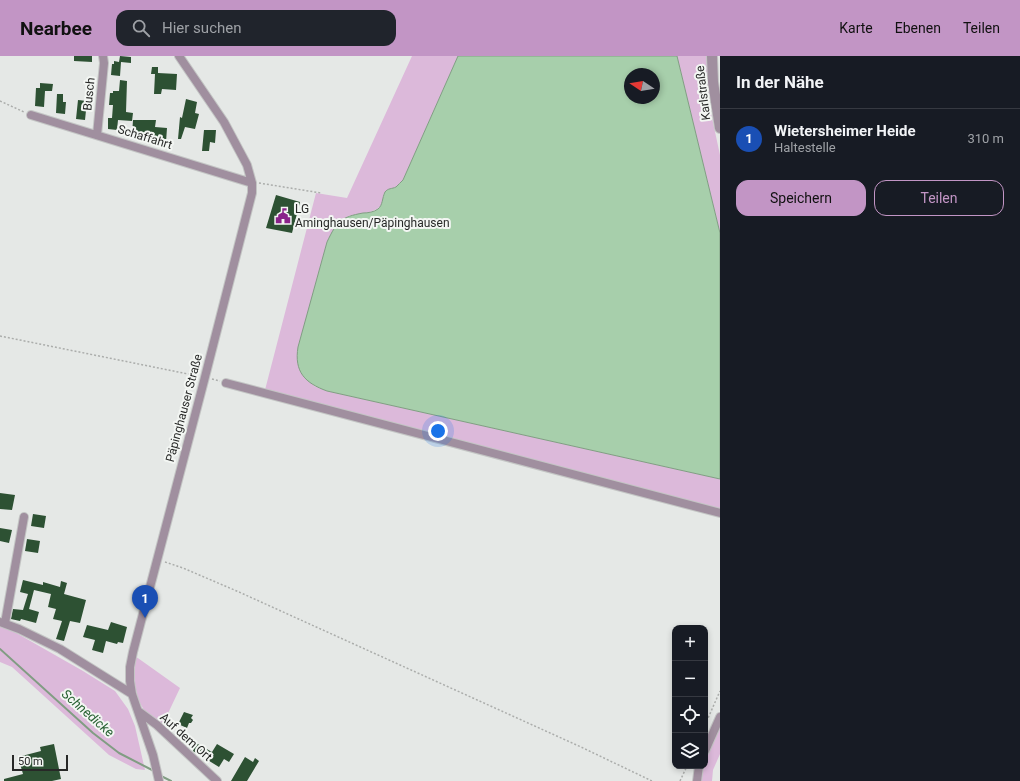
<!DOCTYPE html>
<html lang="de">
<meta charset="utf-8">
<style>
body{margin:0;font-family:Roboto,sans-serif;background:#20242c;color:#f1f3f6}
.controls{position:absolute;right:12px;bottom:12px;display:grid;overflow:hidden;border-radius:8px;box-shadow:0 2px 6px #0003}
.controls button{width:36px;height:36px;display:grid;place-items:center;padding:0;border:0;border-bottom:1px solid #363941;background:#171b24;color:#f1f3f6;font:20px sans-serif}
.compass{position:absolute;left:624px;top:12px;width:36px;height:36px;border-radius:50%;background:#171b24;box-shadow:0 2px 6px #0003;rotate:282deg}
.scale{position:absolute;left:12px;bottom:10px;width:56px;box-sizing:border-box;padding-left:4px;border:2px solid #272827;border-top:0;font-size:11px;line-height:14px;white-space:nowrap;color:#272827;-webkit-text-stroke:3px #f3f6f3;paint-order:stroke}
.you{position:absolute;left:438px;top:375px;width:14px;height:14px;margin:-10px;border:3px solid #fff;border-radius:50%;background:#1a73e8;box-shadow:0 0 0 6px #1a73e833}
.badge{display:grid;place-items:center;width:26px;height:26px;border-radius:50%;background:#c295c5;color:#fff;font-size:13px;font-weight:700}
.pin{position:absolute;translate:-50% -33px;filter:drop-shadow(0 1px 2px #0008)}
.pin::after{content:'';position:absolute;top:21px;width:14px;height:12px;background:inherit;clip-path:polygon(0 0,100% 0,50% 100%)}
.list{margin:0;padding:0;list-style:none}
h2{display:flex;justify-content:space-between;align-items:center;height:52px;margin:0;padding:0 16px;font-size:17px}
h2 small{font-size:13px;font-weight:400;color:#9ea1a6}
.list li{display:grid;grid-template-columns:26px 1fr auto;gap:12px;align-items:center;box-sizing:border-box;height:60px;padding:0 16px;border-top:1px solid #363941}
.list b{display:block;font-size:15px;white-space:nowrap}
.list p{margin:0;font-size:13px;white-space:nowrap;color:#9ea1a6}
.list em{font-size:13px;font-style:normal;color:#9ea1a6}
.actions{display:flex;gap:8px;padding:12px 16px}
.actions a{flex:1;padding:9px 0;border:1px solid #c295c5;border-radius:12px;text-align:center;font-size:14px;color:#c295c5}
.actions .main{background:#c295c5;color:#111}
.icon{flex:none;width:22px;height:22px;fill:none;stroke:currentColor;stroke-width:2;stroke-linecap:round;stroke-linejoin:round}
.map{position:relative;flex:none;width:720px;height:725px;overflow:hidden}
header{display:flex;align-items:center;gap:24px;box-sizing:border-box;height:56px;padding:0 20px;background:#c295c5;color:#111}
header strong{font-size:19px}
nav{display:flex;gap:22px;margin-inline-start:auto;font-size:14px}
.search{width:280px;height:36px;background:#20242c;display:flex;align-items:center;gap:10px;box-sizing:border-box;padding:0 14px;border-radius:12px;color:#9ea1a6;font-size:15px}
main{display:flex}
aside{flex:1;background:#171b24}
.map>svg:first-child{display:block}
</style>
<header>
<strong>Nearbee</strong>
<div class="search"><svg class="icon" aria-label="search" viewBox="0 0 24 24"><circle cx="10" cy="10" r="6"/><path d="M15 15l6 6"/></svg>Hier suchen</div>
<nav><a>Karte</a><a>Ebenen</a><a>Teilen</a></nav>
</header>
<main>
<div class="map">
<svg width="720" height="725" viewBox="0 0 720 725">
<rect width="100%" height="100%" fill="#e5e8e6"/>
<path fill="#dcb9da" d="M 412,0 L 458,0 L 403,124 L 396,131 L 388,134 L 384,137 L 382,149 L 377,153 L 370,156 L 348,160 L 327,186 L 297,300 L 314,330 L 327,335 L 720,423 L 720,454 L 265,334 L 316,137 L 347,142 Z
M 677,0 L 707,0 L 709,48 L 720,99 L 720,177 Z
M 0,569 L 4,570 L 83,615 L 115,635 L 128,653 L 135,670 L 145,714 L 136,713 L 109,699 L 12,611 L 0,606 Z
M 135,600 L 180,632 L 162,670 C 157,666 152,662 147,658 C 134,643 133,619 135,600 Z
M 720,668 L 720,698 L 713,714 L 712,725 L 700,725 L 708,695 Z"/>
<path fill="#a7cfab" stroke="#819d83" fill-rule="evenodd" d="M 458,0 L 677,0 L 720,177 L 720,423 L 327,335 C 305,327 294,316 298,291 L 327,186 C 337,165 341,161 363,157 C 368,157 374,156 378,153 C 383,149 382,142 385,136 C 388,132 392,133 396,131 C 398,129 401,126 403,124 ZM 630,18 L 654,18 L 654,42 L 630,42 Z"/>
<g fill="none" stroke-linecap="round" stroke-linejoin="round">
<path stroke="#819d83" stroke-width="2" d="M 0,593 L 93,677 L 119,697 L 154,715
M 161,720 L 171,725"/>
</g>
<path fill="#2d5133" d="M 74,0 L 92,0 L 92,6 L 74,5 Z
M 120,0 L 131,1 L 131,7 L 121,6 L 120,20 L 111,19 L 112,8 L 114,8 L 114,5 L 119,6 Z
M 152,11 L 158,11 L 158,17 L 177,18 L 176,34 L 162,33 L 161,38 L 154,38 L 155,18 L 151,18 Z
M 120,24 L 127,25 L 126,56 L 133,57 L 132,65 L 118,64 L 117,74 L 108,73 L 108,62 L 112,62 L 113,49 L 109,49 L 110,37 L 113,37 L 113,35 L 119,35 Z
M 40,27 L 53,28 L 52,35 L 45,35 L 44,51 L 35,50 L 36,32 L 40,32 Z
M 57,38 L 63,38 L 63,46 L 66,46 L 65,58 L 56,57 Z
M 186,43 L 197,46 L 195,57 L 199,58 L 195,73 L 185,71 L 181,83 L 178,83 L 180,61 L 182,62 Z
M 78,44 L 87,45 L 85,64 L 76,63 Z
M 133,64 L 156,64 L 155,71 L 167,72 L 166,86 L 154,85 L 153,78 L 132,79 Z
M 204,74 L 216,74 L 215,87 L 210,86 L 209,95 L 202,95 Z
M 276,139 L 300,146 L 292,177 L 266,172 Z
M 0,437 L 15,439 L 12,454 L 0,453 Z
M 33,458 L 46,460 L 44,472 L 31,470 Z
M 0,472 L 12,474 L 9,487 L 0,485 Z
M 27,483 L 40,485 L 38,497 L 25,495 Z
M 23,524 L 43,529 L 43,526 L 60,531 L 61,525 L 67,527 L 64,538 L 86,544 L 80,567 L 70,565 L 64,585 L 56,583 L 62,565 L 53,563 L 56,553 L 48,551 L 51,538 L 34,534 L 29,553 L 39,556 L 36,567 L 21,563 L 20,565 L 11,563 L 13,553 L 23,554 L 28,538 L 20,536 Z
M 111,566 L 127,571 L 123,587 L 118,586 L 117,588 L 106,585 L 103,597 L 92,594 L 95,584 L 83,581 L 87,569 L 108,574 Z
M 184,656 L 193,659 L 191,662 L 193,664 L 191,667 L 189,667 L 187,672 L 178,668 Z
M 196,687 L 212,696 L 217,688 L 234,698 L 229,706 L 224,703 L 219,711 L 193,695 Z
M 54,688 L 61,723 L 52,725 L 4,725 L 4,723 L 23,718 L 18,701 L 41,695 L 40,691 Z
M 245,701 L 253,706 L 255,702 L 259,705 L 247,725 L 231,725 Z"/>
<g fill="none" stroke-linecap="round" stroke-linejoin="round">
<g stroke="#c3c5c4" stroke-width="10">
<path id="minor" d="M 31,59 L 252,127
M 97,79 L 104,7 L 103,0
M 226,327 L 720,457
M 0,566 L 19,573 L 60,593 L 132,638
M 5,567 L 24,461
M 138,655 L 157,669 L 217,725
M 705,695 L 720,661
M 159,725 L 153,699 L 132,638 L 130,625 L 130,611 L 133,596 L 205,321 L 252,137 L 252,127 L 247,109 L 224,66 L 179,0
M 697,725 L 699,710"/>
</g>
<g stroke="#c3c5c4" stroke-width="12">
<path id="tertiary" d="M 712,0 L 713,26 L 720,72"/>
</g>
<path stroke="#abadab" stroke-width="1.5" stroke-dasharray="2 2" stroke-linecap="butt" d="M 0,45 L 24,56
M 259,127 L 321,137
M 0,280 L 198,320
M 212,323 L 220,325
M 165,506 L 183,512 L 239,536 L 581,691 L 652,725
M 705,669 L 720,635
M 680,725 L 687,710"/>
<use href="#minor" stroke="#a08f9f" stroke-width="8"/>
<use href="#tertiary" stroke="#a08f9f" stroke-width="10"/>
</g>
<defs>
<g id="civic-bare" transform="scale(1.2)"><path d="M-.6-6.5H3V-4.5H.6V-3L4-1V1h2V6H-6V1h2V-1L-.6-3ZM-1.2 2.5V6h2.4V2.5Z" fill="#89238a" stroke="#f3f6f3" stroke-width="2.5" paint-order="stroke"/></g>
</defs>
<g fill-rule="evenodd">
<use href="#civic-bare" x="283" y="160"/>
</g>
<g text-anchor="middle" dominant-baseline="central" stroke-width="4" stroke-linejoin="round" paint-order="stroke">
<g font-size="12" fill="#272827" stroke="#f3f6f3">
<text transform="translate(703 37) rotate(-97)">Karlstraße</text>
<text transform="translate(89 38) rotate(-84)">Busch</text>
<text transform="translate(145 81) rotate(17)">Schaffahrt</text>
<text transform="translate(184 352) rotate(-75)">Päpinghauser Straße</text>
<text transform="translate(186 681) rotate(42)">Auf dem Ort</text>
</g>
<g font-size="12" fill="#272827" stroke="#f3f6f3" text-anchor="start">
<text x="295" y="153">LG<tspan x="295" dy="14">Aminghausen/Päpinghausen</tspan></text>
</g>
<g font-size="13" font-style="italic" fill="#276132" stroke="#f3f6f3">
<text transform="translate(88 657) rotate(41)">Schnedicke</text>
</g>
</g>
</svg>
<div class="controls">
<button>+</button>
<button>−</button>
<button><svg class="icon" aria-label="locate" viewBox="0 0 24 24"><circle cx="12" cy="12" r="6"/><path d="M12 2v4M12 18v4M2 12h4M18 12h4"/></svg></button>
<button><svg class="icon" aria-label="layers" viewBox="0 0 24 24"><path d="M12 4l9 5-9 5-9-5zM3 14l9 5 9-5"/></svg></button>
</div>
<svg class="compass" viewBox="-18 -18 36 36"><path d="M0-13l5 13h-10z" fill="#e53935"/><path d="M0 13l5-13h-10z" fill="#9ea1a6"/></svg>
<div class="scale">50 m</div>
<div class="you"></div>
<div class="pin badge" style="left:145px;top:562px;background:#1a4fb4">1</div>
</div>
<aside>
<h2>In der Nähe<small></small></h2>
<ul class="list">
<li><span class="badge" style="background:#1a4fb4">1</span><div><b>Wietersheimer Heide</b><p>Haltestelle</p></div><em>310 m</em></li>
</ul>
<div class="actions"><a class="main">Speichern</a><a>Teilen</a></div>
</aside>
</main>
